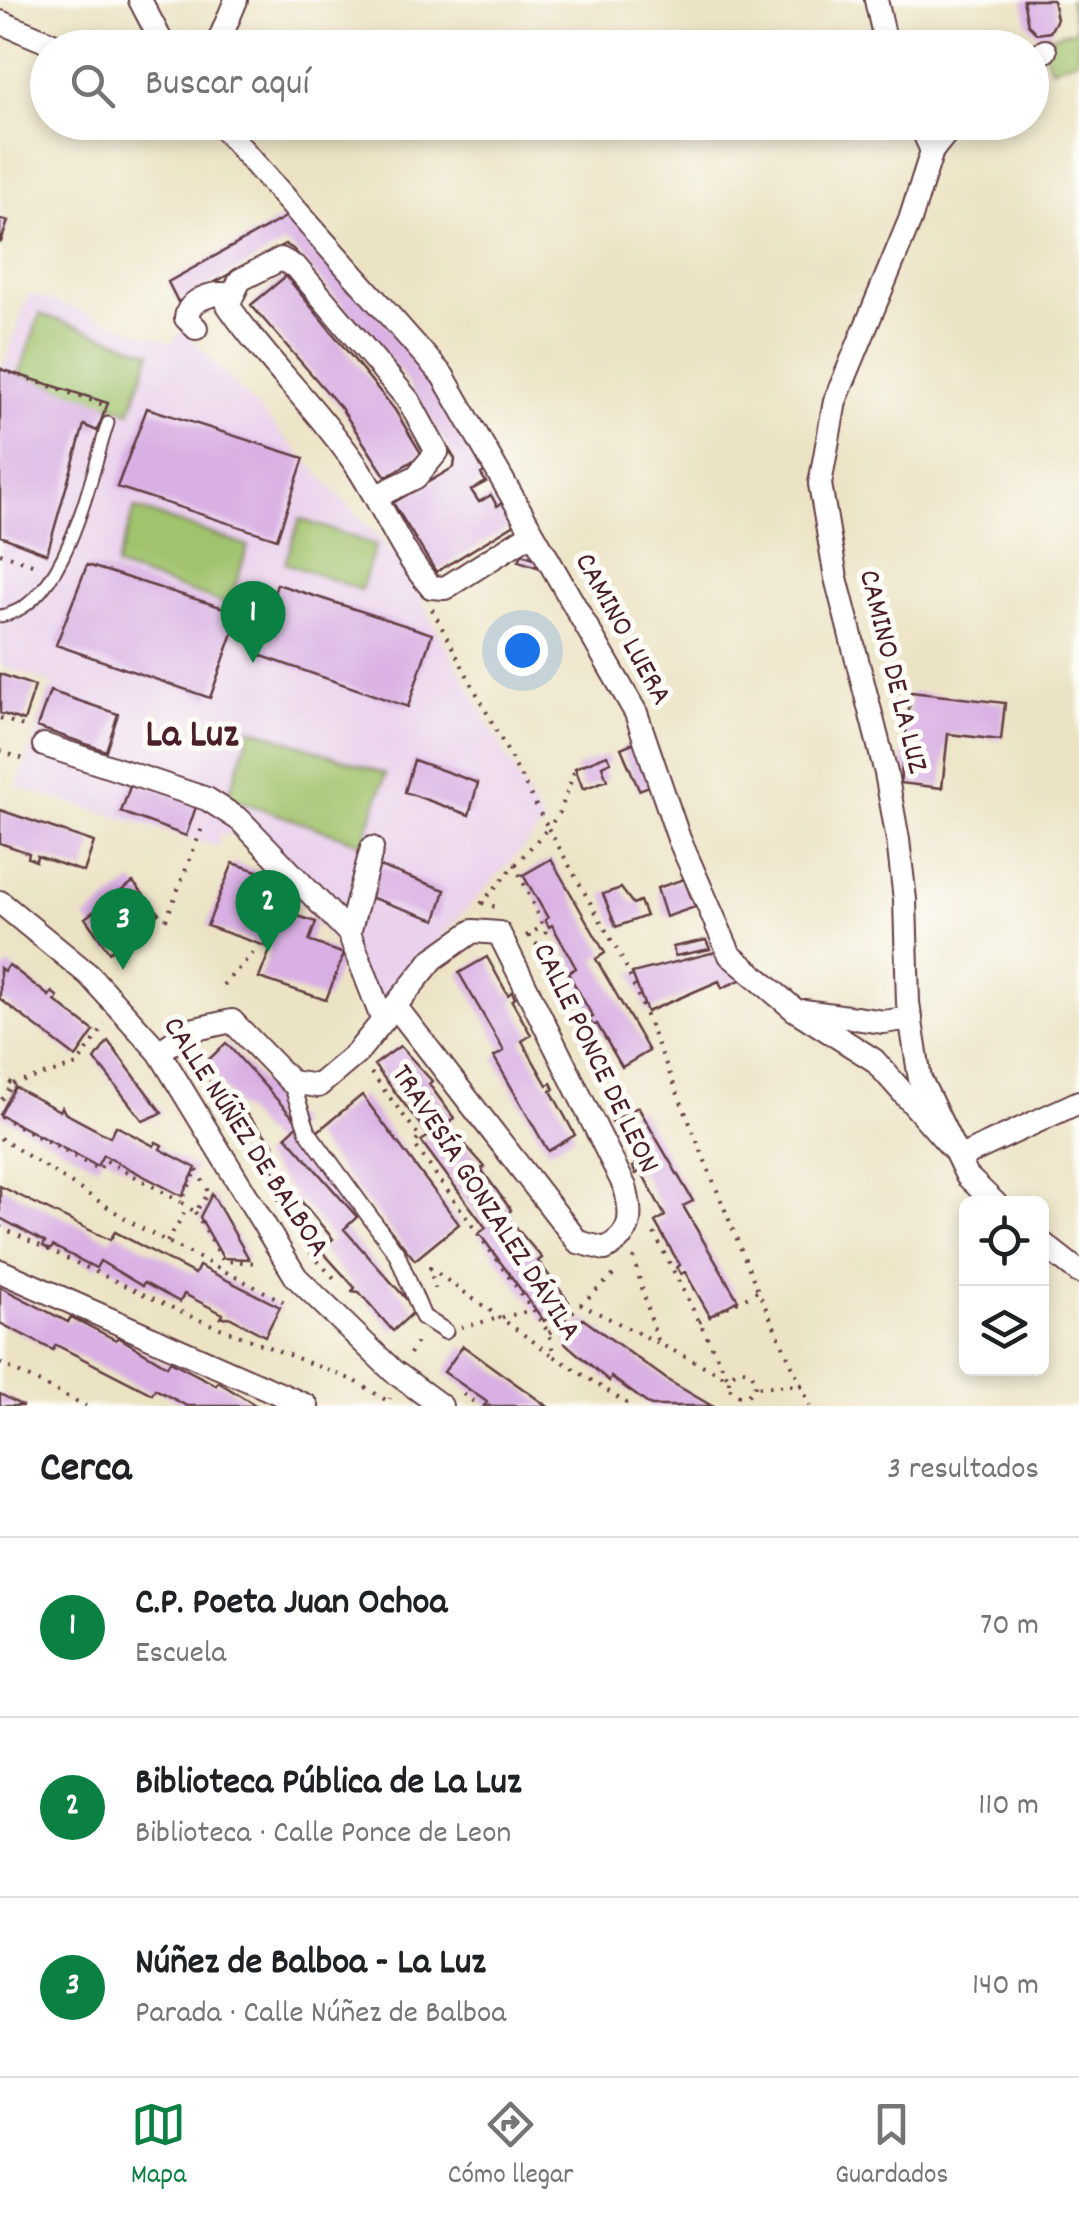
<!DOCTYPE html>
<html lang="es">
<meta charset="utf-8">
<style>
body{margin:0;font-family:Dekko,sans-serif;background:#f2f2f2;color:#202124}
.controls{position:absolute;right:30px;bottom:30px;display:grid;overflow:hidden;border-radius:15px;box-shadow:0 5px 15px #0003}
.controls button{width:90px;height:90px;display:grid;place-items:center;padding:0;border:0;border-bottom:2px solid #e0e0e0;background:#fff;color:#202124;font:50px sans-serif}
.you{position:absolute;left:522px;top:650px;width:35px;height:35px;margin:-25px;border:8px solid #fff;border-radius:50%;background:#1a73e8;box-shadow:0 0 0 15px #1a73e833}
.badge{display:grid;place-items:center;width:65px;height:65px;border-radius:50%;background:#0b8043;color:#fff;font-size:32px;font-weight:700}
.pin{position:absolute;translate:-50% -82px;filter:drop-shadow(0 2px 5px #0008)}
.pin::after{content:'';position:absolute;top:52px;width:35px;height:30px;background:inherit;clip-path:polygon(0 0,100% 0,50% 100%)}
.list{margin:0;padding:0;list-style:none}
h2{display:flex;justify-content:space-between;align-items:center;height:130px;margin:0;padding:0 40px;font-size:42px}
h2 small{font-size:32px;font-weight:400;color:#757577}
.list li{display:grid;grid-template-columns:65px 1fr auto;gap:30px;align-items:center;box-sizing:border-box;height:180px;padding:0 40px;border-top:2px solid #e0e0e0}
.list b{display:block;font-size:38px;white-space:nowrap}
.list p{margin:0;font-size:32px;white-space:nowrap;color:#757577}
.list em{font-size:32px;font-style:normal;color:#757577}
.icon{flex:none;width:55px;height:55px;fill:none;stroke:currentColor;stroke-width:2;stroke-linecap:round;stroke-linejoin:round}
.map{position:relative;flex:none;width:1079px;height:1406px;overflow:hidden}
.search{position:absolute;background:#fff;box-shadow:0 5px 15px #0003;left:30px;right:30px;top:30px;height:110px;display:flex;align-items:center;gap:25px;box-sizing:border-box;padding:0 35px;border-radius:55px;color:#757577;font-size:38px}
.sheet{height:670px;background:#fff}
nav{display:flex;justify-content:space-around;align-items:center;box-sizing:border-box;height:140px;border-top:2px solid #e0e0e0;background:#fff;font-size:28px;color:#757577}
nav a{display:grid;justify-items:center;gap:5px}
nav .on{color:#0b8043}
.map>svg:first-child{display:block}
</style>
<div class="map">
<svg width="1079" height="1406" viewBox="0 0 1079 1406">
<rect width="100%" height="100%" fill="#fdfcf7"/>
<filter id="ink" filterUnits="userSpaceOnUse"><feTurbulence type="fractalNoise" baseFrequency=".01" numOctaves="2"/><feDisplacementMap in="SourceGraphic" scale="20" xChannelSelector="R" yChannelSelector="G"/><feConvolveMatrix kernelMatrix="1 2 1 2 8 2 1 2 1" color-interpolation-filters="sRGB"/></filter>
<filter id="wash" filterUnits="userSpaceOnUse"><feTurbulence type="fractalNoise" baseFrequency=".0048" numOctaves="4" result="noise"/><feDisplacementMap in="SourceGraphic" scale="40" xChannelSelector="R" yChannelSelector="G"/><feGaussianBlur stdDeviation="2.25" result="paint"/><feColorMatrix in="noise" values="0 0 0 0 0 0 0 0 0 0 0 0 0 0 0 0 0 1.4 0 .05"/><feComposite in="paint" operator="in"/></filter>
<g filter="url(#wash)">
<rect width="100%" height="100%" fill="#ece3c4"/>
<path fill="#ead1ec" d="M 29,293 L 172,343 L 182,328 L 399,559 L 544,825 L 378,1005 L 355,966 L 236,834 L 218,834 L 219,847 L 17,787 L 53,684 L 0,665 L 0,364 L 4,364 Z"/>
<path fill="#a0c36d" stroke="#75714c" stroke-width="2.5" d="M 1070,0 L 1079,0 L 1079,58 L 1051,69 L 1039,39 L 1076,30 Z
M 40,314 L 151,352 L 130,412 L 19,375 Z
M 135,508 L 248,546 L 229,605 L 116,567 Z
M 300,519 L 376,545 L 361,590 L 285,563 Z
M 251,728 L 386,774 L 363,844 L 228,797 Z"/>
<g id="blocks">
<path fill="#d9b0e3" d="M 1023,0 L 1053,0 L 1057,19 L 1050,32 L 1037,34 L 1028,25 Z
M 291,214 L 423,366 L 487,470 L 481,474 L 486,482 L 471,490 L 479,502 L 491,495 L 497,506 L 506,501 L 518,522 L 436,572 L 393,503 L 454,467 L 455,459 L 401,373 L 293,249 L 285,244 L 178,302 L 168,282 Z
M 0,219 L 8,221 L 1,242 L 0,242 Z
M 286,276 L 395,410 L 422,455 L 386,477 L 341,408 L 251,305 Z
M 0,369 L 108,403 L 97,431 L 84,425 L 47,554 L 0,536 Z
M 147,408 L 304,458 L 277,539 L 117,487 Z
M 522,554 L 540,560 L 537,567 L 519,561 Z
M 87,565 L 240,613 L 210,698 L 56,645 Z
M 277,584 L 432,634 L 408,707 L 256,654 Z
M 0,674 L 35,686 L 24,721 L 0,713 Z
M 50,691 L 118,714 L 106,751 L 37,727 Z
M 911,692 L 1005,703 L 1001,740 L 948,734 L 942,788 L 900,783 Z
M 637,741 L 652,785 L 639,790 L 621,748 Z
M 607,755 L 611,762 L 602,766 L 607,780 L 583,789 L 575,768 Z
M 414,760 L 478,783 L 469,815 L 405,792 Z
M 132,781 L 197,804 L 186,836 L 121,812 Z
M 0,810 L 94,842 L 84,872 L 37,856 L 36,861 L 28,858 L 29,853 L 0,843 Z
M 551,859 L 605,953 L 596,959 L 649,1051 L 622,1067 L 597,1024 L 593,1026 L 589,1019 L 593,1017 L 568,973 L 576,968 L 552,925 L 549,927 L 545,920 L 548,918 L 523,875 Z
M 233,863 L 257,871 L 252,884 L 281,893 L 276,909 L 316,922 L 309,941 L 344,954 L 326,1000 L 259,978 L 271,948 L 207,926 Z
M 379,866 L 445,890 L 436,920 L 369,897 Z
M 684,879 L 695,907 L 666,917 L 657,888 Z
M 133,882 L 159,913 L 109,952 L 85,918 Z
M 621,888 L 633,904 L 640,901 L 646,916 L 616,927 L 603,894 Z
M 706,940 L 710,949 L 675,956 L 673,947 Z
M 715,952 L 745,978 L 722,988 L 719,981 L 647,1012 L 632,973 Z
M 487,957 L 508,995 L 512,992 L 515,998 L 512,1001 L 531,1035 L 522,1041 L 547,1085 L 551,1083 L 554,1089 L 551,1091 L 575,1135 L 548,1151 L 494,1057 L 504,1051 L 459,973 Z
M 9,965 L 49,996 L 52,992 L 58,997 L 55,1001 L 94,1031 L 76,1057 L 0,999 L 0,968 L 4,971 Z
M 108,1041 L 162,1113 L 143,1121 L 95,1059 Z
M 226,1043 L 299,1124 L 286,1136 L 357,1217 L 344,1229 L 416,1310 L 393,1331 L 359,1292 L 352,1291 L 355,1288 L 321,1250 L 333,1239 L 301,1201 L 297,1204 L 292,1198 L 295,1195 L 261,1156 L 274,1145 L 241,1108 L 233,1105 L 236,1102 L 203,1065 Z
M 400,1046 L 432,1081 L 429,1084 L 454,1118 L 447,1124 L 485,1167 L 481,1169 L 511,1210 L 506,1216 L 542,1258 L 538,1261 L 569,1302 L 544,1321 L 479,1233 L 486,1228 L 421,1141 L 429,1136 L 374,1065 Z
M 15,1087 L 60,1111 L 62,1107 L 65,1113 L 110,1137 L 116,1126 L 154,1146 L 156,1142 L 162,1145 L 160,1149 L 196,1168 L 182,1196 L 103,1155 L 97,1166 L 0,1115 Z
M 362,1095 L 459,1224 L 415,1260 L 312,1136 Z
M 638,1107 L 693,1201 L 683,1206 L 738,1300 L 710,1316 L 685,1272 L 681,1274 L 677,1268 L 680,1265 L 655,1222 L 665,1216 L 641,1171 L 636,1174 L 633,1167 L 637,1165 L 612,1122 Z
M 0,1186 L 110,1240 L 115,1232 L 195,1274 L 199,1266 L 280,1307 L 265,1336 L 229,1317 L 221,1318 L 223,1314 L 184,1294 L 180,1302 L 144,1283 L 142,1286 L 100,1261 L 96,1268 L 53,1246 L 50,1250 L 43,1246 L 45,1242 L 0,1218 Z
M 212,1194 L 249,1259 L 223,1258 L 200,1217 Z
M 0,1287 L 68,1322 L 71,1317 L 116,1340 L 118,1337 L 167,1366 L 170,1361 L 216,1385 L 218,1382 L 257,1406 L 187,1406 L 155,1389 L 152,1394 L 56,1345 L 53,1350 L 0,1323 Z
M 583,1319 L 669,1381 L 712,1406 L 651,1406 L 611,1377 L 609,1381 L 565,1343 Z
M 463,1346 L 547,1406 L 484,1406 L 487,1402 L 444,1372 Z
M 0,1394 L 23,1406 L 0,1406 Z"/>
</g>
</g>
<g filter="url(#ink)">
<use href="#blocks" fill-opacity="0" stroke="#623c42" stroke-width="2.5"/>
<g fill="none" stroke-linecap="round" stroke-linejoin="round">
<g stroke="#623c42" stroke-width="15">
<path id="service" d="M 0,616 C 66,607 90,477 108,423"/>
</g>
<g stroke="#623c42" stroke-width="19">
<path id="pedestrian" d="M 291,1082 L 308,1132 L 397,1254 L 423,1317 L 445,1331"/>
</g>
<g stroke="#623c42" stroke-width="26">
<path id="minor" d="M 140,0 L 165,48
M 876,0 L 887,48
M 0,22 L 62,48
M 216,48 L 236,0
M 1032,60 L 1045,51
M 218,122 L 443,376 L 636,713 L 679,839 L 730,955 L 795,1010 L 874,1060 L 960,1157
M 919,122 L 932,151
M 955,122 L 932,151 L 910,220 L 835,401 L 820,484 L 836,578 L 886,773 L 898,840 L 905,900 L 908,1003 L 920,1079 L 967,1176 L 996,1204
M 196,328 L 186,318 C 188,300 213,291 230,295
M 377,496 L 416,477 L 437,452 L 409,401 L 297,268 L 281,259 L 240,280 L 228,305 C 266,361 316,407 354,462 C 382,502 399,551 431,587 L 445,588 L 532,533
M 44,745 L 207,799 L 240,820 L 349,933 L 383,1021
M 0,902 L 89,975 L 159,1052 L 296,1277 L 393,1371 L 441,1406
M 349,933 L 372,848
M 804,1011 L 884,1022 L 911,1018
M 159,1052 L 191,1030 L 232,1021 L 291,1082 L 318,1086 L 356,1054 L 433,959 L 473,931 L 499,933 L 625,1187 C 633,1216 633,1234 605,1249 L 578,1242 L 396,1007
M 960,1157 L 1079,1102
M 1042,1243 L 1079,1272
M 0,1271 L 307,1406"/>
</g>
<path stroke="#623c42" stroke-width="4" stroke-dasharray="2.5 8" stroke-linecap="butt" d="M 0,369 L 107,406
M 0,553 L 38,566
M 432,609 L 548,828 L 477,908
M 0,718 L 29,728
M 0,751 L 24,759
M 574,772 L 560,812 L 548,828 L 625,964 L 758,1291
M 515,864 L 593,1038
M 482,903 L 500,908
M 166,920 L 204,823
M 526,936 L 543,926
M 528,936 L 557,964
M 223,985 L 253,953
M 193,1054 L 313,1256 L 334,1278
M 371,1073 L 420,1137 L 414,1144 L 549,1333 L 554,1356 L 631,1406
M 0,1077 L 13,1084 L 0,1102
M 13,1084 L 77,1065 L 105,1025
M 0,1116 L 99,1170 L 105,1160 L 181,1202
M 0,1138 L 139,1227 L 290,1305
M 197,1170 L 209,1193 L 195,1212 L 181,1202 Z
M 195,1212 L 223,1261 L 260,1263
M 0,1227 L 192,1317 L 355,1381 L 389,1402 L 390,1398
M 167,1242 L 188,1207
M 633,1257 L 658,1343
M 435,1289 L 430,1268 L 551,1354
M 580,1304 L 728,1378 L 652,1229
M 699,1322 L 758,1291 L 801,1385 L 754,1387
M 461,1327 L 529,1311
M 549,1333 L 619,1270
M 410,1354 L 419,1338
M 0,1363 L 86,1406
M729 1383a13 13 0 1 1 26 0a13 13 0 1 1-26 0Z
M 801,1385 L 810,1406
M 463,1394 L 480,1406"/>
<use href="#service" stroke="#fff" stroke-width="11"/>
<use href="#pedestrian" stroke="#fff" stroke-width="15"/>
<use href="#minor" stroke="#fff" stroke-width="22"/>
</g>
</g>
<g text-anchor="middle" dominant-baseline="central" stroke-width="10" stroke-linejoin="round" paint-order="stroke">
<g font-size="30" fill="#4a1f2b" stroke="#fdfcf7">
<text transform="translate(621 630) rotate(61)">CAMINO LUERA</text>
<text transform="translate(891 672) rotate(76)">CAMINO DE LA LUZ</text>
<text transform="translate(594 1059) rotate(64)">CALLE PONCE DE LEON</text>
<text transform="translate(244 1138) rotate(57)">CALLE NÚÑEZ DE BALBOA</text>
<text transform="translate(484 1204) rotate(57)">TRAVESÍA GONZALEZ DÁVILA</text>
</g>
<g font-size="40" font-weight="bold" fill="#4a1f2b" stroke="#fdfcf7">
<text x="192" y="737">La Luz</text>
</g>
</g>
</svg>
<div class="controls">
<button><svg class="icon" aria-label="locate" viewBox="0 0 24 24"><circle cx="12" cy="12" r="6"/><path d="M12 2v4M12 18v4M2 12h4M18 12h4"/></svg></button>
<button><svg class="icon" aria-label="layers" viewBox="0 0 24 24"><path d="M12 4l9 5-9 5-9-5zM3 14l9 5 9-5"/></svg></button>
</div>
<div class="you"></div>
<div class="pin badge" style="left:253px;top:663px">1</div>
<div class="pin badge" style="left:268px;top:952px">2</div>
<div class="pin badge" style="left:123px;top:970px">3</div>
<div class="search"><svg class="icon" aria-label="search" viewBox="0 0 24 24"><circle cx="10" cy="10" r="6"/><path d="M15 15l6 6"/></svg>Buscar aquí</div>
</div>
<section class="sheet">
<h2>Cerca<small>3 resultados</small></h2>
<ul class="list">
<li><span class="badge">1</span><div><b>C.P. Poeta Juan Ochoa</b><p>Escuela</p></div><em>70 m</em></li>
<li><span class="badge">2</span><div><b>Biblioteca Pública de La Luz</b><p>Biblioteca · Calle Ponce de Leon</p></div><em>110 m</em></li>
<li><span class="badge">3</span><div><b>Núñez de Balboa - La Luz</b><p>Parada · Calle Núñez de Balboa</p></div><em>140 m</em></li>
</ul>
</section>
<nav>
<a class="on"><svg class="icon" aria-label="map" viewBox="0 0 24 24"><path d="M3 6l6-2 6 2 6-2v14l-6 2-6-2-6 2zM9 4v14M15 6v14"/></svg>Mapa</a>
<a><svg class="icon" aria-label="directions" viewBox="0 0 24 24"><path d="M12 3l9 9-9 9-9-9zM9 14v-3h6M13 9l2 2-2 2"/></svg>Cómo llegar</a>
<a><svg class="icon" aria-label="saved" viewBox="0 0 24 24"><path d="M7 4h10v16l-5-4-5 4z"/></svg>Guardados</a>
</nav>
